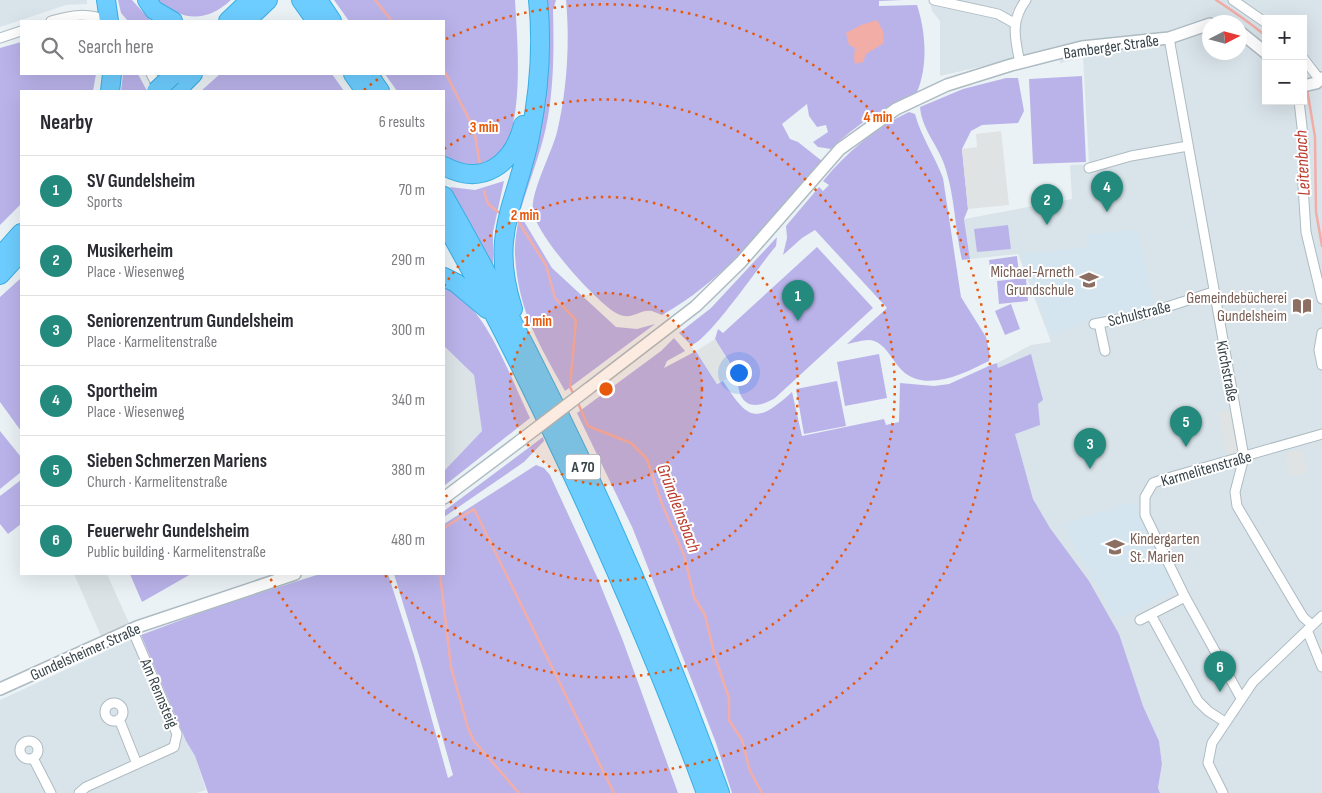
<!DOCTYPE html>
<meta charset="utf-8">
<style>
body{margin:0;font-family:"Sofia Sans Condensed",sans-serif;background:#f2f2f3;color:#2b2b33}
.controls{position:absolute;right:15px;top:15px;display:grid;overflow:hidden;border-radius:0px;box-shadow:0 5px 20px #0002}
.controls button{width:45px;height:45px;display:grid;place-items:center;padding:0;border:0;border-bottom:1px solid #e1e1e2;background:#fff;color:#2b2b33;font:25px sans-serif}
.compass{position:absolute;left:1202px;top:15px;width:45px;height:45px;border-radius:50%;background:#fff;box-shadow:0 5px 20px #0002;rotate:84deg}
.you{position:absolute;left:738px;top:372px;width:18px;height:18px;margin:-12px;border:4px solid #fff;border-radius:50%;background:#1a73e8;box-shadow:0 0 0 8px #1a73e833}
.badge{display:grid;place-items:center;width:32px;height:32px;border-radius:50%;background:#238a7d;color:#fff;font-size:16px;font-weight:700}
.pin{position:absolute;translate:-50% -41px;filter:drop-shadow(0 1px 2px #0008)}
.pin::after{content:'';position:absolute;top:26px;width:18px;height:15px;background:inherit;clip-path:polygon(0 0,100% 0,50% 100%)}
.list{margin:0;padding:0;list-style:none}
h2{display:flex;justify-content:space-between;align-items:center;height:65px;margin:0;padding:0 20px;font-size:21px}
h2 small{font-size:16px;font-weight:400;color:#7c7c81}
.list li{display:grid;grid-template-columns:32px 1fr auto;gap:15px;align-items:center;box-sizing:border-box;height:70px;padding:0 20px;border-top:1px solid #e1e1e2}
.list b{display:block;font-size:19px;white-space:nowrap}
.list p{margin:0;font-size:16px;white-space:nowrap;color:#7c7c81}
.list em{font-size:16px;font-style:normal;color:#7c7c81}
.icon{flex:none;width:28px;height:28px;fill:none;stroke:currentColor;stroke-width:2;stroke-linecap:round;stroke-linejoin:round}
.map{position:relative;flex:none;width:1322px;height:793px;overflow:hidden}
.search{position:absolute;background:#fff;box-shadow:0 5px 20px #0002;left:20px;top:20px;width:425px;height:55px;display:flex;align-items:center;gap:12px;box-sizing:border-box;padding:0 18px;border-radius:0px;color:#7c7c81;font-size:19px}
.panel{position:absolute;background:#fff;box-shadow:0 5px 20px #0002;left:20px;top:90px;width:425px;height:485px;border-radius:0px}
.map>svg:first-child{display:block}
.residential{fill:#d9e4ea;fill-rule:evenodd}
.industrial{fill:#dce3e6}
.education{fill:#d5e5ef}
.green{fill:#bab3ea}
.parking{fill:#dfe3e4}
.water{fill:#f3ada7}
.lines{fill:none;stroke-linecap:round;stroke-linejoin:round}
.stream{stroke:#f3ada7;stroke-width:2.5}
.minor-casing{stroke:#adbbc2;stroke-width:11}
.tertiary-casing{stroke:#adbbc2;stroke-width:14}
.motorway-casing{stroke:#39aee2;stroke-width:20}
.minor{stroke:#fff;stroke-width:9}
.tertiary{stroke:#fff;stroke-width:11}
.motorway{stroke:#6dcdff;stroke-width:18}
.tertiary-bridge-casing{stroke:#adbbc2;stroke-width:14;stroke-linecap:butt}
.motorway-bridge-casing{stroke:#39aee2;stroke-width:20;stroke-linecap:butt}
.tertiary-bridge{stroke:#fff;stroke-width:11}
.motorway-bridge{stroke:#6dcdff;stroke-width:18}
.ring{fill:none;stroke:#e8590c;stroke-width:2.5;stroke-dasharray:2.5 5}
.labels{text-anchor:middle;stroke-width:4;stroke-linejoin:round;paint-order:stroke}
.shield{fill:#fff;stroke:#747d80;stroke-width:1}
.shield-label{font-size:15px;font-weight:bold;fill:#38454a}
.street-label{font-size:16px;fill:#38454a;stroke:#fff}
.education-label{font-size:16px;fill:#785e54;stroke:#fff;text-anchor:end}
.water-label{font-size:18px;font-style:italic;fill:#bb3b2d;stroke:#fff}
.centre{fill:#e8590c;stroke:#fff;stroke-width:2.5}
.ring-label{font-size:15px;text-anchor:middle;font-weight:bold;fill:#e8590c;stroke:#fff;stroke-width:4;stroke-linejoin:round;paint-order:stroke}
</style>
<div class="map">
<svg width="1322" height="793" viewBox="0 0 1322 793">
<rect width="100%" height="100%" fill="#ebf2f6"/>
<path class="residential" d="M0 0H87V4L66 5 0 27Z
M930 0H1322V793H1160L1158 788 1162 764 1159 741 1143 706 1033 499 1002 388 997 363 1031 345 1051 342 1018 254 970 259 964 219 1072 199 1070 165 1089 164 1083 57 1060 63 1059 49 940 76V21L932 11ZM1266 19H1303V101H1266ZM1210 22H1240V52H1210Z
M141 635 186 741 195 756 206 790 197 793H0V700Z"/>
<path class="industrial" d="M444 346 474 375 482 431 444 471Z
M74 574H107L129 623 101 636Z"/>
<path class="education" d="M1138 229 1154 306 1133 313 1099 318 1051 335 1021 254 1088 247 1087 235Z
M1135 502 1176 590 1117 620 1062 524Z"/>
<path class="green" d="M118 0H132L151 21H128L121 13Z
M157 0H231C206 23 182 21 157 0Z
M334 0H515C517 37 526 131 497 158 494 161 487 162 483 164 468 169 457 166 444 157V91H397L385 74H444V21H349Z
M545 0H556L553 10C554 45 554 81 548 117 543 148 530 178 521 209L517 205Z
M566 0H903L879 1V6L917 5C926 32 928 66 917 92 885 107 856 124 831 149L818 147 813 142 828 132 826 125 817 127 809 116 807 104 782 124 790 139 798 142 822 161C774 216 727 279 662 315 659 314 655 312 652 311 638 309 632 322 616 313 595 301 536 235 533 211 530 193 552 152 557 132 567 91 570 42 566 0Z
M21 42V74H96L93 91H21V204L0 225V48Z
M123 74H138L147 91H121Z
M220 74H332L344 91H201Z
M1082 76 1086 162 1033 164 1029 79Z
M1006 78H1018L1024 111 1018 123 982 125 971 131 962 149 968 209 964 219 970 259 962 260C955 230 955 199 946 170 940 147 922 131 920 107L963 89Z
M909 112 915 114C921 137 935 156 943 178L961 297 986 337 990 356 989 361C961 375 921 395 898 366 891 357 884 344 874 341 867 338 855 343 847 344L887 308 815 230 802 238 783 255 787 238 786 226 819 187 823 191 829 185 823 181C847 152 875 128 909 112Z
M504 181 493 232V265L450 187 475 190Z
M519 213 552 268 616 327 637 329 655 324 565 391C539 344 518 311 515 255 514 242 518 226 519 213Z
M1008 225 1011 249 977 252 974 229Z
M777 237 776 246C761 263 707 343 691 345L679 333 711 308Z
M817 247 873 308 775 398C765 404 749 411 741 396 738 390 738 380 735 373 730 361 721 350 715 339L718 329 723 333Z
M1017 256 1019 274 991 277 989 260Z
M21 278V431L0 402V297Z
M1026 278 1028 301 999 304 997 281Z
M444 286C486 305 510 377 530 418L444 486V471L482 431 474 375 444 346Z
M1011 304 1020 329 1005 335 995 311Z
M674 338 685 351 667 361 664 368 696 351 717 384 723 381C748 420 756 425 792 392L802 436 884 419 886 425 899 422 900 383 934 386 949 384 991 365 997 363 998 368 1031 354 1043 400 1038 404 1040 425 1015 434 1033 499 1050 528 1089 581 1119 634 1143 706 1159 741 1162 764 1158 788 1160 793H732L716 743 633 529 577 413 661 351Z
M879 354 887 398 845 406 837 362Z
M837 381 846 426 804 434 796 389Z
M0 431 21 457V472L0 489Z
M543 437 544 441 524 462 444 517V511Z
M536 465 544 468 550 475 598 579 623 641 678 793H208L195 756 186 741 141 635 224 604 320 574H388L414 655 448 778 453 775 423 669 394 574H444V524Z
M21 480V524L8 534 0 524V496Z
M130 574H191L142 602Z"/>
<path class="parking" d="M1001 131 1009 205 968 209 962 149 977 147 976 134Z
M715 339 736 374 717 384 696 351Z
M1231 410 1241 450 1237 456 1228 458 1218 413Z
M1302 449 1308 473 1291 477 1285 453Z"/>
<path class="water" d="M877 20 883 31 884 43 866 54 863 62 855 64 854 57 855 48 849 45 846 33 861 25Z"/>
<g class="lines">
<path class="stream" d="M375 0 392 21
M1216 0C1233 11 1250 23 1266 36
M444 70 474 129 480 165
M1307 89 1315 137 1316 212 1322 246
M484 191 488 204 501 214
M516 218 546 265 555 298 576 320 570 387 574 395
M578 403 588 426 631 443 647 459 662 504 684 555 694 597 705 615 715 657 729 698V720L742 740 750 771 762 793
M444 528 474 509 614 793
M440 574 451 667 468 728 474 741 519 793"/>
<g class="minor-casing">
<path id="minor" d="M934 0 998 14 1014 23
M1233 0 1266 23
M51 21C71 15 88 12 108 21
M0 38 21 31
M1169 38 1244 457 1235 492 1237 506 1303 617 1312 625
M1303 58 1320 80
M1020 63C1015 39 1010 21 1026 0
M151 74 160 91
M1299 101 1304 144 1303 186 1306 232 1322 299
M1089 168 1131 156 1188 146
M1099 323 1105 351
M1094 324 1142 315 1213 292
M1322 333 1319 350 1322 365
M1151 615 1198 701 1208 711 1225 722
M1140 620 1185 597
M1307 630 1322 667
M1241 698 1185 597 1145 515V497L1153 483 1164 479 1322 434
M105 712a9 9 0 1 1 18 0a9 9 0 1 1-18 0Z
M119 719 137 764
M20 750a9 9 0 1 1 18 0a9 9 0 1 1-18 0Z
M33 758 51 793
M79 793 86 787 170 749 174 747 177 734 132 629
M1223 793 1208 763 1212 743 1253 682 1322 616"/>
</g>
<g class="tertiary-casing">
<path id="tertiary" d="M1240 32 1266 53
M1303 86 1316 83 1322 78
M588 389 696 306 741 262 840 149 896 109 947 85 1011 65 1082 47 1169 38 1210 24
M444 498 521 440
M0 689 137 627 295 574"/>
</g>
<g class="motorway-casing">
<path id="motorway" d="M106 0 109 21
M147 0 154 10 173 21
M301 0 316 21
M318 0 332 21
M228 21 250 0
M246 21 268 0
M353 74 365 91
M368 74 380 91
M110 91 112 74
M176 91 193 74
M444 166C483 187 513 164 523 125
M444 196C552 386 645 587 720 793
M444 222C494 309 537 398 579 489 625 589 668 690 706 793
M0 257 21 233
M0 275 21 252
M444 277 456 283 487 309
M513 309C489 235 516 205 530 137 539 92 543 46 538 0"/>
</g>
<use href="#minor" class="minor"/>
<use href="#tertiary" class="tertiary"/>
<use href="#motorway" class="motorway"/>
<g class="tertiary-bridge-casing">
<path id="tertiary-bridge" d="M521 440 588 389"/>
</g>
<g class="motorway-bridge-casing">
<path id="motorway-bridge" d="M156 91 172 76"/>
</g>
<use href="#tertiary-bridge" class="tertiary-bridge"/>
<use href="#motorway-bridge" class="motorway-bridge"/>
</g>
<circle cx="606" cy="389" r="96" fill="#e8590c" fill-opacity=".12"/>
<g class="ring">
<circle cx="606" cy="389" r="96"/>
<path d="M444 286A192 192 0 1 1 444 492"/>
<path d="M444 149A289 289 0 1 1 385 575"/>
<path d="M364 90A385 385 0 0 1 382 76M446 39A385 385 0 1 1 269 576"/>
</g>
<defs>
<g id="school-bare" transform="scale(1.5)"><path d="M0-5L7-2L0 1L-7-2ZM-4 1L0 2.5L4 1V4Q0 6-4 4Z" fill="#8d6e63" stroke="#fff" stroke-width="2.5" paint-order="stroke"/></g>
<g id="library-bare" transform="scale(1.5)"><path d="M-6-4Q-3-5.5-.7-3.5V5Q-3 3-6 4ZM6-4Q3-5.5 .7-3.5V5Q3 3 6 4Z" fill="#8d6e63" stroke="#fff" stroke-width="2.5" paint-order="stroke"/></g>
</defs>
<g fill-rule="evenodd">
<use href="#school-bare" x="1089" y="280"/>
<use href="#library-bare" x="1302" y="306"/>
<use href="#school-bare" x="1115" y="547"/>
</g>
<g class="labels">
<rect class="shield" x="565.5" y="454.5" width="35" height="25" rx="4"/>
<g class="shield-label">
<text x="583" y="472">A 70</text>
</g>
<g class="street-label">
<text transform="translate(1111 46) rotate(-8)" y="6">Bamberger Straße</text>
<text transform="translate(1139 313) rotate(-14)" y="6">Schulstraße</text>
<text transform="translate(1228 371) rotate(79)" y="6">Kirchstraße</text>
<text transform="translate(1206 468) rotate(-16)" y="6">Karmelitenstraße</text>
<text transform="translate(85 651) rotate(-24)" y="6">Gundelsheimer Straße</text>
<text transform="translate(160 693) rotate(67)" y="6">Am Rennsteig</text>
</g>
<g class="education-label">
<text x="1074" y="277">Michael-Arneth<tspan x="1074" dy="18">Grundschule</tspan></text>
<text x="1287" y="303">Gemeindebücherei<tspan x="1287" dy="18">Gundelsheim</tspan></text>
<text x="1130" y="544" text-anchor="start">Kindergarten<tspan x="1130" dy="18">St. Marien</tspan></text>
</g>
<g class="water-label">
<text transform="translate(1302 163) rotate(-93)" y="6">Leitenbach</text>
<text transform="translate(679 508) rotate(69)" y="6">Gründleinsbach</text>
</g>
</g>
<circle cx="606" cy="389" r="8" class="centre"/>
<g class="ring-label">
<text x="878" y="122">4 min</text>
<text x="484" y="132">3 min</text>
<text x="525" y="220">2 min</text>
<text x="538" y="326">1 min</text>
</g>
</svg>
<div class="controls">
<button>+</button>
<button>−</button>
</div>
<svg class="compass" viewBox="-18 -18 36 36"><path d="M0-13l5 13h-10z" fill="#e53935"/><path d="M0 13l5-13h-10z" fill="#7c7c81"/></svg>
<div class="you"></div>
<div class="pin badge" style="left:798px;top:321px">1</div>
<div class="pin badge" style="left:1047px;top:225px">2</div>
<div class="pin badge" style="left:1090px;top:469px">3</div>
<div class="pin badge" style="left:1107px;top:212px">4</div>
<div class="pin badge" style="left:1186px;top:447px">5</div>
<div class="pin badge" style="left:1220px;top:692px">6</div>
<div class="search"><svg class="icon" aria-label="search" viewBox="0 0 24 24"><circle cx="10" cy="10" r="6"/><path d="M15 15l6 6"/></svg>Search here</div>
<section class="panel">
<h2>Nearby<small>6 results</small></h2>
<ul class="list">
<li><span class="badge">1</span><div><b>SV Gundelsheim</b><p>Sports</p></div><em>70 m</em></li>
<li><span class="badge">2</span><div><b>Musikerheim</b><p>Place · Wiesenweg</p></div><em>290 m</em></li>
<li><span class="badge">3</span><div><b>Seniorenzentrum Gundelsheim</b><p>Place · Karmelitenstraße</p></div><em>300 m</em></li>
<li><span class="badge">4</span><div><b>Sportheim</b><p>Place · Wiesenweg</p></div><em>340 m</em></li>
<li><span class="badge">5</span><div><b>Sieben Schmerzen Mariens</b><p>Church · Karmelitenstraße</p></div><em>380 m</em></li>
<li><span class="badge">6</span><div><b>Feuerwehr Gundelsheim</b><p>Public building · Karmelitenstraße</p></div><em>480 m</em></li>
</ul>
</section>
</div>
